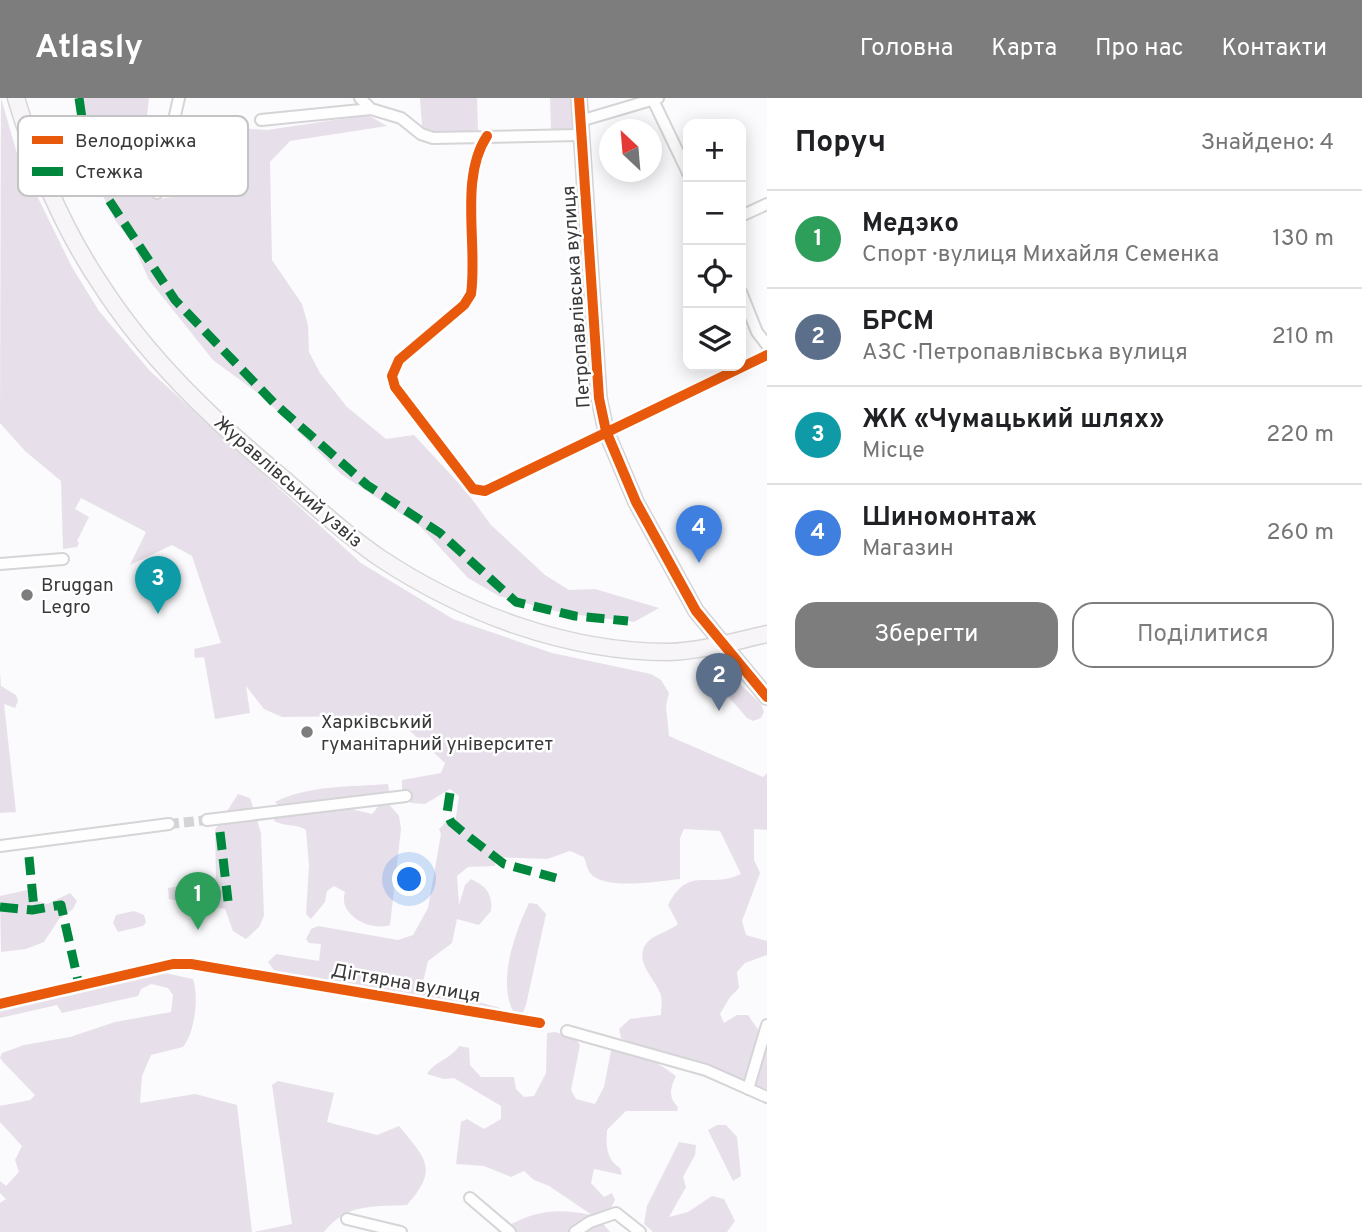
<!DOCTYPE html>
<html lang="uk">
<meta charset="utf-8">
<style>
body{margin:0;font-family:Overpass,sans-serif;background:#f2f2f2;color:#202124}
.controls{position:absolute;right:21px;top:21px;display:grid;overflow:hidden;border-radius:14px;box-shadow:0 4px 18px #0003}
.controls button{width:63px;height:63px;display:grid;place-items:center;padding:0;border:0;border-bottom:2px solid #e0e0e0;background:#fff;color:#202124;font:35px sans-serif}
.compass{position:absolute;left:599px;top:21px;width:63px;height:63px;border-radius:50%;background:#fff;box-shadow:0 4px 18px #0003;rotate:334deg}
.you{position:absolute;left:410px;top:782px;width:24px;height:24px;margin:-18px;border:5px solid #fff;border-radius:50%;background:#1a73e8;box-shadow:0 0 0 10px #1a73e833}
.badge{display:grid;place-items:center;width:46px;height:46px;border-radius:50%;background:#7e7d7e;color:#fff;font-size:23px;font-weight:700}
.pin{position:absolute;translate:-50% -58px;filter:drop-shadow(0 2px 4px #0008)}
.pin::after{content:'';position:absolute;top:37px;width:24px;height:21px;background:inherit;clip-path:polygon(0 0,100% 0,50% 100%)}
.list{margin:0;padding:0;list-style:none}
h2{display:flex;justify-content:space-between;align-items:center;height:91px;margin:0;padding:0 28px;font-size:30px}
h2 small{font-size:23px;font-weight:400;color:#757577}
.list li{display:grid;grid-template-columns:46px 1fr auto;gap:21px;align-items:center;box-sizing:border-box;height:98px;padding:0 28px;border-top:2px solid #e0e0e0}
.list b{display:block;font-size:26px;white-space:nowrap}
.list p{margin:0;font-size:23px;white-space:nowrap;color:#757577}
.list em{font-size:23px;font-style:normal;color:#757577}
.actions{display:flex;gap:14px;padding:21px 28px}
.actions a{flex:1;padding:16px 0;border:2px solid #7e7d7e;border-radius:21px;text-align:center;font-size:24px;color:#7e7d7e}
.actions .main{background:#7e7d7e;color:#fff}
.icon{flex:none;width:38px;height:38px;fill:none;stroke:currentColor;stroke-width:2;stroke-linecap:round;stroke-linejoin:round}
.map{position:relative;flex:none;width:767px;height:1134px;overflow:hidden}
header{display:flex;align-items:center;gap:42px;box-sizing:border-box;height:98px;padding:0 35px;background:#7e7d7e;color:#fff}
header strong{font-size:33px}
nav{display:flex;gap:38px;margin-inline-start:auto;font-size:24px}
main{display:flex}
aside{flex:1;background:#fff}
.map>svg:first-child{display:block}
.green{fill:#e7e0ea}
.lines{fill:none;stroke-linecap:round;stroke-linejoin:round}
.street-tunnel{stroke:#d4d3d5;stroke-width:10;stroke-dasharray:10 5;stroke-linecap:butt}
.street-casing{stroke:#d5d4d6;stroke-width:14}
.secondary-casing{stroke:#d5d4d6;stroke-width:18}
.primary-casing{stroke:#d6d6d7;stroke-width:19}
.street{stroke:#fefeff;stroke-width:10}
.secondary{stroke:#fefeff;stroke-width:14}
.primary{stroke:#f8f5f9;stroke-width:16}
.quiet{stroke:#00873e;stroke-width:9;stroke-dasharray:18 9;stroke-linecap:butt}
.cycleway-casing{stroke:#fff;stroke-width:15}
.cycleway{stroke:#e8590c;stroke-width:10}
.poi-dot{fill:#7e7d7e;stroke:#fff;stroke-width:2.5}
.labels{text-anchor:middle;stroke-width:5;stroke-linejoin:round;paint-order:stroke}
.street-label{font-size:19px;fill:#3a393a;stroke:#fff}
.poi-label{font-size:19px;fill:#3a393a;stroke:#fff;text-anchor:start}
.key{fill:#fff;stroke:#c4c4c4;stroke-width:2}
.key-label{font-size:19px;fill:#3a393a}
</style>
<header>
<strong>Atlasly</strong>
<nav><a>Головна</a><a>Карта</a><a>Про нас</a><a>Контакти</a></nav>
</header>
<main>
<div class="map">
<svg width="767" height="1134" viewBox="0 0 767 1134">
<rect width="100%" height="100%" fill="#fbfafc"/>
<path class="green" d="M1 0 18 59 72 169 99 213 150 273 361 465 453 521 552 555 651 576 661 582 669 595 666 608 669 638 763 679 767 675V732L754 731V762L760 775 742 823 746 837 767 843V857L745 865 737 874 739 890 730 899 720 916 724 925 737 917H748L760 934H767V991L635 948 621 940 619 931 630 921 661 917C661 910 663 902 660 895 654 880 634 863 646 846 653 836 669 834 678 826L668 807C689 766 709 792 741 776L720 733 684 731 680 740V781C659 783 604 793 590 775 587 771 586 764 584 759L570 753 547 761 496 759 495 768 468 769 457 778 459 807 465 787 471 781C486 788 493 796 491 813L479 827 457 821 452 845 428 863 422 888 500 910 501 913 496 916 276 875 268 864 276 856 319 863 321 846 309 845 306 841 311 831 318 828 398 842 413 837 428 810 441 736 439 731 447 723 455 726 459 698 450 691 425 706 411 705 402 692V682L441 675 445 665 400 624 364 618 282 619 264 611 246 588 250 615 215 621 204 559 195 560 194 551 221 545 192 458 172 447 130 467 146 434 81 400 75 411 89 419 77 443 79 445 77 449 63 451 61 383 25 353 0 325Z
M79 0H149L147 17 127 36 124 70 135 86 158 101 185 97 199 79 210 28 267 32 368 17 387 28 290 43 270 64 272 162 302 206 308 227 309 254 320 275 347 309 386 341 414 337 466 393 491 427 545 477 569 492 595 491 659 510 634 524 563 515 499 498 468 480 421 429 341 376 263 299 213 262 149 182 133 146 115 122 99 90 86 47Z
M420 0H477L478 32 432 36 422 28Z
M550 0H574L573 32 551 31Z
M711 563 720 567 761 606 764 614 761 620 753 623 747 620 707 574V567Z
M0 574 1 588 16 597 18 603 15 610 4 606 16 714 0 715Z
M388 686 389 693 383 696 279 708 275 704C308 687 351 689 388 686Z
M238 696 250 700 261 735 264 818 259 829 246 841 233 833 225 811 169 801 168 790 210 784 216 779 215 732Z
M381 705H388L399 718 401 731 390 827C371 834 337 817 345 794L334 788 327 793 325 804 311 821 306 816 309 767 306 732C295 725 285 729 274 723L275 717 351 711 372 716Z
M27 792 39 804 47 806 70 795 77 803 73 811 59 821 44 844 26 851 1 854 0 798Z
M529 805 537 806 546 816 526 907 522 917 516 918C495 888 515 834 529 805Z
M134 813 144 817 146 824 143 828 118 834 113 825 116 817Z
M165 875 193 881C199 899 195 934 183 949L151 957 142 978 140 1005 195 996 237 1007 252 1134H0V1105L6 1101 0 1095V1083L6 1088 19 1074 15 1062 22 1048 0 1024V1008L30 1002 35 997 4 965 0 960 2 955 24 947 70 939 115 924 171 914 173 897 168 890 151 886 141 891 138 898 62 915 57 907 0 920V910Z
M555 934 575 940 580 947 571 992 576 1001 595 1006 604 989 611 953C630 948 661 966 676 978 670 990 668 999 678 1009L677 1013H626L607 1032C606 1048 606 1061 620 1070L622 1077 594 1071 591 1085 604 1099 612 1095 615 1102 611 1110 598 1119 610 1134H497C531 1113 554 1109 592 1117L549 1088 534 1082 524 1073 511 1079 484 1068 456 1066 461 1024 467 1021 484 1031 501 1021V1008L454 980 444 981 427 976C436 962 450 962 459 948L469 950 470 967 481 979H514L516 991 524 999 534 998 546 975 547 935Z
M278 983 334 995 327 1024 377 1037 399 1028C426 1061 439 1071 407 1107 372 1109 347 1105 324 1134H254L292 1126 272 987Z
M717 1027H726L737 1039 741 1078 733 1083 708 1032Z
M679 1044 696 1047 695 1057 683 1079 686 1089 669 1119 688 1114 712 1098 724 1101 735 1123 727 1134H653L644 1126 647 1108Z"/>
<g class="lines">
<path class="street-tunnel" d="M169 726 207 722"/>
<g class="street-casing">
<path id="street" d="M360 0 371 11
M653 2 688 75
M261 22 371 11 401 20 421 36 433 40 580 37
M580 23 658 0
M487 38C459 80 478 148 471 196L464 207 399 262 392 278 395 289 473 391 485 393 767 257
M157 95 179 0
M741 118 767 106
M741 194 757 234 767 247
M0 466 63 461
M207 722 406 698
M0 748 169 726
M0 906 173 866H191L540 925
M567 933 706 972 767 999
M748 991 767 927
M470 1100 510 1134
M347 1121 401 1134
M575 1134 590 1124 616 1115 640 1134"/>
</g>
<g class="secondary-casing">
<path id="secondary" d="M579 0 599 300 606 333 636 404 696 513 767 599"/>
</g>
<g class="primary-casing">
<path id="primary" d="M16 0C36 67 62 129 101 187 148 260 212 321 278 376 311 404 343 435 380 460 463 515 567 554 668 554 702 553 735 543 767 536"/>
</g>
<use href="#street" class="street"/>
<use href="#secondary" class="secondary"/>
<use href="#primary" class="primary"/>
<path class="quiet" d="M79 0 86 47 109 102 175 202 275 306 367 387 440 435 516 504 575 518 628 523
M450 695 447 715 451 724 464 735 504 766 556 780
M220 734 228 803
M29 759 34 811
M0 809 32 812 61 807 79 887"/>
<g class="cycleway-casing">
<path id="cycleway" d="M579 0 599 300 606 333 636 404 696 513 767 599
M487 38C459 80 478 148 471 196L464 207 399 262 392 278 395 289 473 391 485 393 767 257
M0 906 173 866H191L540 925"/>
</g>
<use href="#cycleway" class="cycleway"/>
</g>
<g class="poi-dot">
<circle cx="27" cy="497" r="7"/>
<circle cx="307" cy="634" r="7"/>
</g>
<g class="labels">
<g class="street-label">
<text transform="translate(575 199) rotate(-94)" y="7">Петропавлівська вулиця</text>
<text transform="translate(289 383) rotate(41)" y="7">Журавлівський узвіз</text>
<text transform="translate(406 884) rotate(10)" y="7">Дігтярна вулиця</text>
</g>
<g class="poi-label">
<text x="41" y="493">Bruggan<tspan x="41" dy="22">Legro</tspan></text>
<text x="321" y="630">Харківський<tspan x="321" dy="22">гуманітарний університет</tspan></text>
</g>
</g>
<rect x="18" y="18" width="230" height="80" rx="10" class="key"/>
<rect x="32" y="38" width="31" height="8" fill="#e8590c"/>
<rect x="32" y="69" width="31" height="9" fill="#00873e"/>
<g class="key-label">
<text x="75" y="49">Велодоріжка</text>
<text x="75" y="80">Стежка</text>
</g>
</svg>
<div class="controls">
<button>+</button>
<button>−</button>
<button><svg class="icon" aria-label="locate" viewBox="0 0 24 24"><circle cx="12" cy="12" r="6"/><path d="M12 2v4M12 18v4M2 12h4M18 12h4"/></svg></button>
<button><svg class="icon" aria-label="layers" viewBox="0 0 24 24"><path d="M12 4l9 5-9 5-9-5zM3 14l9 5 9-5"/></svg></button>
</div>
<svg class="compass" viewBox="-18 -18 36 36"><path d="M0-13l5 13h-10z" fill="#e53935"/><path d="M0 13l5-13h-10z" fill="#757577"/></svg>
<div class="you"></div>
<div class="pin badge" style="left:198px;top:832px;background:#2e9e5b">1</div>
<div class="pin badge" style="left:719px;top:613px;background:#5c6f8a">2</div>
<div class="pin badge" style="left:158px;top:516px;background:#0f9aa8">3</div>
<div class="pin badge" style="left:699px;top:465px;background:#3f7fe0">4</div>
</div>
<aside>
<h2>Поруч<small>Знайдено: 4</small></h2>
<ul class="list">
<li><span class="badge" style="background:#2e9e5b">1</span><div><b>Медэко</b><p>Спорт · вулиця Михайля Семенка</p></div><em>130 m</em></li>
<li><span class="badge" style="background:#5c6f8a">2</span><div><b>БРСМ</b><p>АЗС · Петропавлівська вулиця</p></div><em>210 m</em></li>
<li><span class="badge" style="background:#0f9aa8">3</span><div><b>ЖК «Чумацький шлях»</b><p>Місце</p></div><em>220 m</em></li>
<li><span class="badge" style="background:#3f7fe0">4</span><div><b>Шиномонтаж</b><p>Магазин</p></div><em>260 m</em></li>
</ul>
<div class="actions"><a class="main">Зберегти</a><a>Поділитися</a></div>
</aside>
</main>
